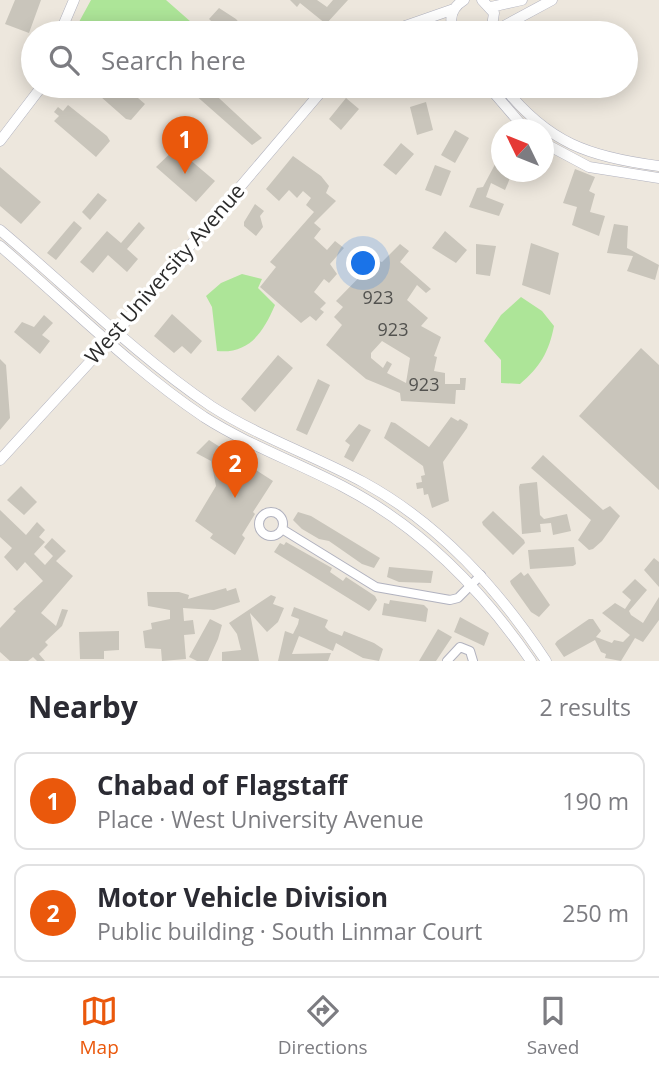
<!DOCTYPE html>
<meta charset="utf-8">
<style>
body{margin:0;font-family:"Open Sans",sans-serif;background:#f2f2f3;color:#2b2b33}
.compass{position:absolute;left:491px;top:119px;width:63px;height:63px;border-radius:50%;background:#fff;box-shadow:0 4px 18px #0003;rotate:313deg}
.you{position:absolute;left:364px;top:264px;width:24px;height:24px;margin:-18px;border:5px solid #fff;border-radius:50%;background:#1a73e8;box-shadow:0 0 0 10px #1a73e833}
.badge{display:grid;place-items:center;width:46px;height:46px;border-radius:50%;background:#ea580c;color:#fff;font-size:23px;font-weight:700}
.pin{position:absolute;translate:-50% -58px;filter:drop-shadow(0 2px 4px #0008)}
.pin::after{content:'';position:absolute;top:37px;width:24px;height:21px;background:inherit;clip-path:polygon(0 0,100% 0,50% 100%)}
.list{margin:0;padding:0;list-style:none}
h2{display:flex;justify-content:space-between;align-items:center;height:91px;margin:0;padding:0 28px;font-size:30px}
h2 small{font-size:23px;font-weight:400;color:#7c7c81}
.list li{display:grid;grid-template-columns:46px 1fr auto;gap:21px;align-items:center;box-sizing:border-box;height:98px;margin:0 14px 14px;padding:0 14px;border:2px solid #e1e1e2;border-radius:14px}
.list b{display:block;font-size:26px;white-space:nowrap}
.list p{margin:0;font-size:23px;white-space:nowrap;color:#7c7c81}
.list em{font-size:23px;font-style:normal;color:#7c7c81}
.icon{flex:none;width:38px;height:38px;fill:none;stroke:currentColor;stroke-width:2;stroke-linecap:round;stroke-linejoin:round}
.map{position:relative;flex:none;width:659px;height:661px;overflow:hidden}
.search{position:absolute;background:#fff;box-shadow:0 4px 18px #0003;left:21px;right:21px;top:21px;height:77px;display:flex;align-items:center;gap:18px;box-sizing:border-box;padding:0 24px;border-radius:38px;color:#7c7c81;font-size:26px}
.sheet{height:315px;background:#fff}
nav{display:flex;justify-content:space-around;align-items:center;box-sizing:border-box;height:98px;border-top:2px solid #e1e1e2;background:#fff;font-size:19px;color:#7c7c81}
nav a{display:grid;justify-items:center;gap:4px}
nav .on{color:#ea580c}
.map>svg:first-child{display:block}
.green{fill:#ade598}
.building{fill:#c9c5bb;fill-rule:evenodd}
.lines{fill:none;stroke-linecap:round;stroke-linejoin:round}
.minor-casing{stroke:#b1b2bf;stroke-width:10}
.tertiary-casing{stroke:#b1b2bf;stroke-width:11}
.minor{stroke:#fff;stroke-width:8}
.tertiary{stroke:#fff;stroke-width:10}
.labels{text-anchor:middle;stroke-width:7;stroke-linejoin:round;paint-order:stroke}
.number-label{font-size:18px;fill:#52524f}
.street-label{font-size:21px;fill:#2b2b2b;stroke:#fff}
</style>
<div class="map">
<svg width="659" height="661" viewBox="0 0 659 661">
<rect width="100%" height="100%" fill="#ede7dd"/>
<path class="green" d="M91 0H166L191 22 185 33H73Z
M242 274 262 279 258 288 275 305C263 333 249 354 217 351L212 307 206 296 221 283Z
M521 297 542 311 554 326C549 352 540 367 520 384L501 383V360L484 341 501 315Z"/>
<path class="building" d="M15 0H41L29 33 5 24Z
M290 0H317L327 7 333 0H348L326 24 300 3 297 7Z
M219 8 236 19 248 33H219L222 31 209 19Z
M94 86H124L145 104 131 120 126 119 92 89Z
M185 86H206L262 138 252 145Z
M346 98 359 109 341 130 329 119Z
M426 102 433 130 417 135 410 107Z
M68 105 107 136 110 141 96 157 54 121 59 116 54 112 58 107 63 111Z
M455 130 469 138 455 163 441 155Z
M401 143 414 154 396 175 383 165Z
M176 148 215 181 196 202 156 167Z
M501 153V172H512L508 183 505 190 491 183 486 197 504 204 499 216 469 207 477 188 483 187Z
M293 156 321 176 329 186 326 193 336 201 314 223 321 229 314 238 327 250 335 241 344 248 330 264 337 274 329 283 324 279 314 292 326 303 320 309 324 312 316 321 310 316 301 323 260 287 276 267 270 262 314 212 306 205 311 198 303 191 297 198 289 190 279 201 266 189Z
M435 165 451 171 441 196 425 190Z
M0 167 41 202 21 224 0 206Z
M575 169 595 177 589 191 595 194 590 212 605 216 599 236 572 225 577 207 563 203Z
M98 193 107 200 90 220 82 212Z
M255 204 264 211 260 216 263 227 256 236 244 226V222Z
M74 221 82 228 56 260 47 253Z
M139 222 145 228 127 249 138 259 127 272 108 255 93 273 80 262 107 231 121 243Z
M614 224 628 226 627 248 659 265 655 280 627 271 633 256 607 253Z
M445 231 467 250 456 263 432 248Z
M531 243 559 253 550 295 522 285Z
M400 244 409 251 400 262 431 289 426 293 417 285 407 300 428 318 421 326 441 337 434 356 437 357 434 371 445 373V384H460V378H466L465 390H456L455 404 401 401 400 393 366 379 326 345 342 325 334 317 343 307 336 301 376 260 382 262ZM382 341 410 358 406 383 387 373 392 364 387 361 383 368 371 358V353Z
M476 244 496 246 490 276 476 274Z
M172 314 202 341 191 354 182 346 174 353 154 336Z
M44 315 53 323 42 335 50 341 40 354 14 332 22 322 34 327Z
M641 348 659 365V490L579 416Z
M278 355 293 368 255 412 241 399Z
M0 359 6 365 10 418 0 430Z
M318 379 330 385 307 435 296 430Z
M451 417 458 421 460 419 468 424 467 428 443 462 449 501 432 508 428 494 424 495 423 488 417 489 416 483 422 482 421 476 425 475 423 466 384 438 391 422 395 423 429 447Z
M359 424 371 430 353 462 344 457 350 445 345 441Z
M209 440 273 481 253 512 255 514 242 535 245 538 235 555 210 538 213 534 195 521 216 486 211 461 196 453Z
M543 455 603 510 610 506 620 516 602 541 593 549 589 550 578 540 591 520 531 468Z
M537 482 540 515 544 519 567 514 571 531 553 535 551 523 540 524 541 532 522 534 519 487 520 484Z
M21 486 37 502 24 515 7 500Z
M0 510 26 535 37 522 45 530 39 537 45 542 34 554 45 565 53 556 44 547 52 538 66 551 56 561 73 576 41 613 56 626 62 609 68 610 62 626 45 642 48 645 39 654 45 661H37L33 657 28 661H10L0 652V628L16 611 13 609 43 581 25 562 17 571 4 557 12 548 0 537Z
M493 511 524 540 525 543 513 555 483 525 482 522Z
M298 512 311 516 380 558 374 568 362 564 329 541 319 539 302 529 293 520Z
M286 542 332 568 330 572 343 581 346 577 375 596 377 600 371 609 369 611 274 552 280 543 284 545Z
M574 547 576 564 573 566 530 569 528 550Z
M654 558 659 562V587L644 570Z
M389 567 433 571 431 583 399 582 387 577Z
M521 572 524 576 528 573 550 605 539 617 531 612 511 584 510 581Z
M635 579 647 590 629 611 631 615 643 623 659 597V620L643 642 635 638 621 661 605 658 606 654 601 652 595 640 564 657 555 644 557 641 589 619H593L601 631 596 637 612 643 614 640 623 642 630 635 602 613 615 603 625 609 631 600 622 592Z
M226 588 227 591 236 588 240 602 214 610 183 608 184 621 193 620 195 634 184 635 186 659 162 661 161 649 145 648 143 631 152 629 151 623 170 619V610L148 606 147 592H179L189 595 188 599Z
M271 595 276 597 273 604 284 608 278 622 267 632 250 613 259 661H222V652L241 650 237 634 229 623Z
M390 600 424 605 428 609 426 622 382 615 384 603 389 604Z
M294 607 328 620 325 627 329 631 342 636 344 631 374 643 383 649 379 661 363 658 336 643 333 651 299 636 292 654 331 653 328 661H278L285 631 293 634 298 624 299 619 291 616Z
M460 617 489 633 484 646 454 632Z
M210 619 222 625 218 639 208 661H197L189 657Z
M438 629 452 637 436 661H419Z
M119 631V650L104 651V659H80L79 632Z"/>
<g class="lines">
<g class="minor-casing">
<path id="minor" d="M259 524a12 12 0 1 1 24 0a12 12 0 1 1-24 0Z
M282 529 376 587 450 600 458 598 481 575
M447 661 460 647 470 651 473 661"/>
</g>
<g class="tertiary-casing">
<path id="tertiary" d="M482 0 494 13 491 33
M491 7 522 0
M60 33 74 0
M385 33 454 9
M410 33 452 26
M455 33C448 20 451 8 464 0
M491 33 552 0
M488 86 526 130
M503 86C548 143 589 157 659 166
M0 141 42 86
M544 143 589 167 659 178
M0 230C70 289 136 355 211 406 259 437 313 455 363 482 440 524 498 589 546 661
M0 246C67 303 131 368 204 417 248 445 296 462 342 486 421 527 481 588 531 661
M0 460 109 341 326 86"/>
</g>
<use href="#minor" class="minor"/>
<use href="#tertiary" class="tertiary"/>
</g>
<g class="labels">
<g class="number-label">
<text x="378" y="304">923</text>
<text x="393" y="336">923</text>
<text x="424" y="391">923</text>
</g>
<g class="street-label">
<text transform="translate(165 274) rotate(-49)" y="7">West University Avenue</text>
</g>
</g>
</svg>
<svg class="compass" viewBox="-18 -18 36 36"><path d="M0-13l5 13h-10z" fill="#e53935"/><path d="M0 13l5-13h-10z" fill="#7c7c81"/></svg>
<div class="you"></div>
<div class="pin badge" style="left:185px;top:174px">1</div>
<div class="pin badge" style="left:235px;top:498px">2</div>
<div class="search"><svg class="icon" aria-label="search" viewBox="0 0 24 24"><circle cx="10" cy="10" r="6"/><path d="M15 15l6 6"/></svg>Search here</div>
</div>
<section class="sheet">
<h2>Nearby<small>2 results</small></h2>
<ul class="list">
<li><span class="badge">1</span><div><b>Chabad of Flagstaff</b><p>Place · West University Avenue</p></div><em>190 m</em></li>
<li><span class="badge">2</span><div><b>Motor Vehicle Division</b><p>Public building · South Linmar Court</p></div><em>250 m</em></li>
</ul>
</section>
<nav>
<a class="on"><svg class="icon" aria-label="map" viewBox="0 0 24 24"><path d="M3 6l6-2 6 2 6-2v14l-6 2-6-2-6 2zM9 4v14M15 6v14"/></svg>Map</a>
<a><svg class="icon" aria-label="directions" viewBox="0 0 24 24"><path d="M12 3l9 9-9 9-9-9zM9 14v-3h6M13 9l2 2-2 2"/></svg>Directions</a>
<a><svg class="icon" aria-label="saved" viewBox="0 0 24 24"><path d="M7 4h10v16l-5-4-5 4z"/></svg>Saved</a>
</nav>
